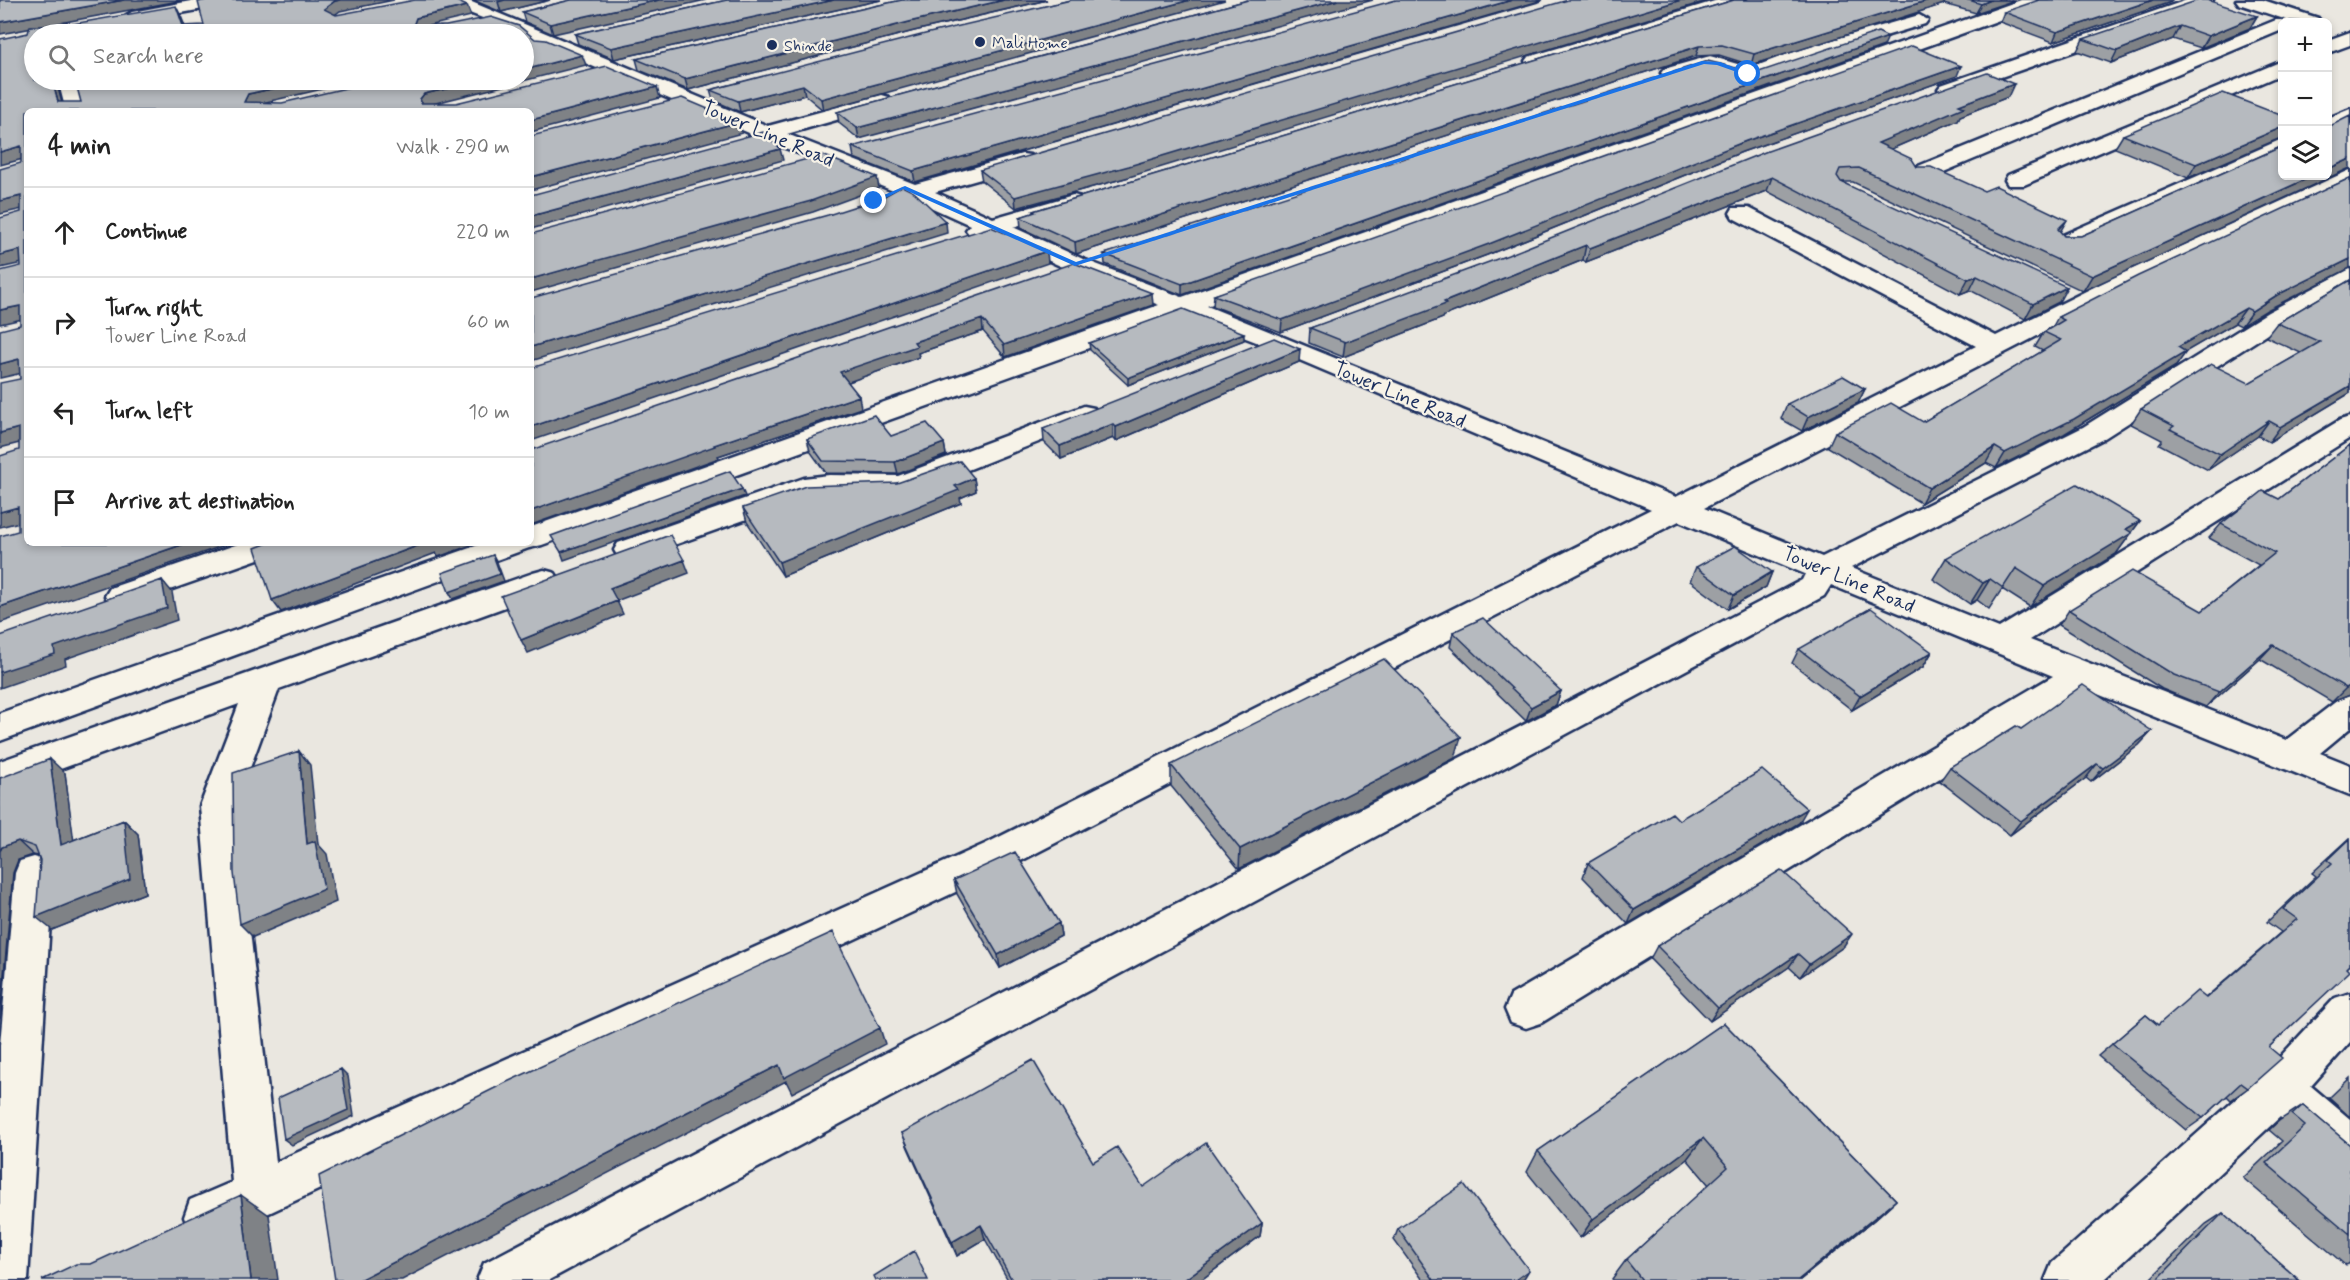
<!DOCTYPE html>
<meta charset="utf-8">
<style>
body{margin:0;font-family:Mynerve,sans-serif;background:#f2f2f2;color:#222}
.controls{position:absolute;right:18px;top:18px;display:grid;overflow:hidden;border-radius:9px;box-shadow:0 3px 9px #0003}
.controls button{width:54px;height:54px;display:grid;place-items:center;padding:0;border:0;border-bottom:2px solid #e0e0e0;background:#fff;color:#222;font:30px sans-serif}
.stop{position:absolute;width:18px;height:18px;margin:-14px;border:4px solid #1a73e8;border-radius:50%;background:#fff}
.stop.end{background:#1a73e8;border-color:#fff;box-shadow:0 2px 6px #0008}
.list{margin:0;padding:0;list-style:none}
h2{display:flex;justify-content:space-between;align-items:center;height:78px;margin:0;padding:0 24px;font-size:26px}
h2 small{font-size:20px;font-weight:400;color:#767676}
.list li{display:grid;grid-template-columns:39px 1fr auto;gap:18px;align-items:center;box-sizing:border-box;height:90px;padding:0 24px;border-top:2px solid #e0e0e0}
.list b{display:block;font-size:22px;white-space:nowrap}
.list p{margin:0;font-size:20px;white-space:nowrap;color:#767676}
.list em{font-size:20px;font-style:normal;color:#767676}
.icon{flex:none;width:33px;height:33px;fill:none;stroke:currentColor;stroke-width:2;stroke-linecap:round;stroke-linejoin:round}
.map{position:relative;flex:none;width:2350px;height:1280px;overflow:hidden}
.search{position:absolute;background:#fff;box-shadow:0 3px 9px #0003;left:24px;top:24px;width:510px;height:66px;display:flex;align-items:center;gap:15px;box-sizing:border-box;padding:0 21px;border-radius:33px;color:#767676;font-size:22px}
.panel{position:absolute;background:#fff;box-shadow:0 3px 9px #0003;left:24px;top:108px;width:510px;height:438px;border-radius:9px}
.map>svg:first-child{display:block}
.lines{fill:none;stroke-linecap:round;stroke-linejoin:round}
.minor-casing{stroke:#1b2f5e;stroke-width:5}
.minor{fill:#f7f3e8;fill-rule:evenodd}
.wall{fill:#9da0a4;stroke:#1b2f5e;stroke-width:1.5}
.shaded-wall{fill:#7f8286;stroke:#1b2f5e;stroke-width:1.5}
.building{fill:#b6babf;stroke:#1b2f5e;stroke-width:1.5}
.route{fill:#1a73e8}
.poi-dot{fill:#1b2f5e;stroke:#f7f3e8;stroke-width:2}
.labels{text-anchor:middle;stroke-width:4.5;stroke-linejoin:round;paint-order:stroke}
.far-poi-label{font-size:16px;fill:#1b2f5e;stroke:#f7f3e8;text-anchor:start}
.street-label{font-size:20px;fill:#1b2f5e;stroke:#f7f3e8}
</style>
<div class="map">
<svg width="2350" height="1280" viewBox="0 0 2350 1280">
<rect width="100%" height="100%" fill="#eae7e0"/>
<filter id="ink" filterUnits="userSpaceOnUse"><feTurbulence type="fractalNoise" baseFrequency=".0167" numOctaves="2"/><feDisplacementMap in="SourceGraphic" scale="12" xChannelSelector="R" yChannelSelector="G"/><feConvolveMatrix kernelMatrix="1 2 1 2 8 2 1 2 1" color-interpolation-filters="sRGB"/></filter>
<g filter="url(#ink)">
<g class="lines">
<g class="minor-casing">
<path id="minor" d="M196 0H234L225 5 132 22 123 17 132 12Z
M443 0H467L768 126 882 95 889 97 892 101 889 105 787 134 915 184 1022 154 1030 155 1033 160 1030 165 935 192 993 218 1073 195 1081 197 1084 202 1081 207 1013 227 1083 259 1182 297 2021 0H2047L2044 4 1207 306 1676 497 1976 346 1733 218 1730 213 1733 208H1749L1996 336 2110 279 2350 170V185L2128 289 1704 508 1822 557 2083 427 2268 312 2350 269V286L2286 322 2103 439 1851 568 1999 628 2340 420 2350 417V438L2030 640 2286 740 2338 700 2350 696V728L2320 753 2350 765V795L2085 689 1541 1023 1526 1028 1511 1023 1505 1009 1511 995 2053 676 1831 585 1824 596 549 1280H477L484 1263C921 1031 1364 810 1802 580L1805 574 1679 521 1011 866 224 1234 207 1240 190 1234 184 1217 190 1200 232 1182 200 806 239 704 0 791V761L533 573 544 570 555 573 560 581 555 589 279 689 236 806 276 1162 985 844 1651 509 1264 345 1183 314 542 545 529 548 0 741V713L484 543H531V527L1159 305 1067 269 990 234 978 237 970 235 966 230 970 225 906 196 765 140 751 139 749 133 524 37V34L446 4Z
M1718 0H1746L1743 4 1542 65H1528L1525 61 1528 57Z
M2187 0H2213L2210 4 1955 93H1941L1938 89 1941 85Z
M2236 0H2263L2318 18 2321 22 2289 20 2290 22H2282V30L1927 179H1911L1908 174 1911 169 2276 20H2287L2239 4Z
M1919 15 1928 20 1925 24 1812 58 1752 80 1710 68 1671 79 1661 73 1664 69 1710 56 1751 68 1798 50Z
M2350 32V45L2328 53V40Z
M2282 61V74L2024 185H2008L2005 180 2008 175Z
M58 80H77L86 111H66Z
M2350 109V123L2328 131V118Z
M2282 139V153L2072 248H2056L2052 243 2056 238Z
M1084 406 1094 408 1098 414 1094 420 912 492C879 501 843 490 809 497L629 561 618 557 614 550 618 543 804 478 829 475 898 476Z
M241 543H288L284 550 121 607 110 604 105 596 110 588Z
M34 857 48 861 53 873 28 1280H0V1045L15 873 20 861Z
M2350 993V1042L2311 1086 2350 1119V1171L2334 1164 2280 1117 2104 1280H2045L2052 1263 2265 1073 2335 998Z"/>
</g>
<use href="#minor" class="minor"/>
</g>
<path class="wall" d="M473 0H550L501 12Z
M571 0 553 34 525 22 522 12Z
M727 0H881L614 59 578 44 575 34Z
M902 0H1047L914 31 688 90 639 70 636 59Z
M1070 0 823 110 805 95 740 112 713 100 710 90Z
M1248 0 859 139 839 123 837 112Z
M1734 0H2015L1976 13 1944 4 1751 65 1719 55 1696 56 1076 254 1021 228 1020 217 1033 213V211Z
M1542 1 915 182 854 158 852 147Z
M2171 2 2053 42 2000 22 2004 12Z
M2257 16 2250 28 2201 48 2173 39 2111 63 2077 51 2083 39Z
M1884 46 1182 295 1105 264 1104 254Z
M1957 76 1742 152 1487 255 1281 332 1213 306 1214 295Z
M2008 97 1960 116 1958 120 1891 149 1917 167 2060 232 2064 236H2081L2283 146 2083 291 1853 182H1842L2059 302 2025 319 1970 290 1960 294 1767 191 1586 262 1583 260 1444 316 1443 318 1343 357 1309 343 1310 328Z
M2283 116 2188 178 2115 148 2123 135Z
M980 170 1129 177 1016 208 982 181Z
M2350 178 2267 310 2241 326 2235 323 2186 351 2176 366 2064 434 1996 468 1986 463 1921 503 1828 447 1835 432 1923 422 2043 351 2035 347 2044 332 2053 326 2058 317Z
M1074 263 1153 305 1005 357 983 331 918 353 919 357 848 382 861 408 718 456 719 458 531 525Z
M2350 280V393L2269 442 2258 436 2208 470 2159 444 2162 440 2131 424 2141 409 2249 383 2301 353 2266 337 2277 323Z
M1244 340 1128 385 1090 350 1089 343Z
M1299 362 1116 441 1113 438 1061 459 1044 442 1043 429Z
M1865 389 1858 403 1802 431 1781 419 1787 404Z
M891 436 944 443 946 455 898 474 826 473 810 451 807 439Z
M2350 445V695L2332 702 2260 659 2206 707 2162 689 2059 625 2069 610 2202 611 2259 565 2209 538 2221 524 2279 499Z
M974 478 976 491 960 498 961 503 783 576 747 522 743 508 897 483Z
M2140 521 2116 554 2030 607 2002 589 1989 609 1977 600 1970 604 1933 579 1946 558Z
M1696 567 1772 572 1766 587 1728 609 1690 581Z
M1453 632 1561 691 1556 705 1526 721 1450 647Z
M1799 649 1932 652 1923 667 1852 710 1792 663Z
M2021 729 2152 731 2139 745 2091 782 2086 778 2010 835 1940 781 1950 767Z
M1455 758 1239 869 1171 786V765Z
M65 773 73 840 124 820 138 834 145 893 52 930 38 856 33 855 18 860 13 873 0 778Z
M1799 823 1628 924 1583 877 1588 863Z
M2350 838V965L2269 1047 2248 1088 2231 1100 2227 1096 2203 1118 2186 1130 2098 1056 2146 1015 2158 1025 2205 998 2281 932 2267 922 2316 876 2312 873Z
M954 880 1059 923 1061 936 1000 968 957 894Z
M1657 946 1843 947 1800 977 1789 967 1710 1021 1650 959Z
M1724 1023 1896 1200 1874 1220 1800 1280H1613L1612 1279 1626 1260 1709 1185 1687 1159 1580 1238 1527 1172 1538 1151Z
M2350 1078V1117L2329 1098Z
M2303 1105 2350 1145V1263L2345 1265 2243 1178 2282 1141 2269 1130 2280 1120Z
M902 1133 1093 1162 1143 1187 1262 1223 1260 1236 1201 1280H1008L985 1239 957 1256 908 1148Z
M2223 1213 2299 1280H2149L2206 1224Z
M1398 1229 1523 1280H1423L1394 1240Z"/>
<path class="shaded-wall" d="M124 0H184L0 34V22Z
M340 0H394L340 11 329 19 324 9 335 1Z
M505 0H550L501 12 498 2Z
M659 0H706L553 34 550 24Z
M834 0H881L614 59 611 48Z
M1004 0H1047L914 31 688 90 685 79 913 21Z
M1190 0H1225L823 110 821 99Z
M1338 0H1373L859 139 857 128Z
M1512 0H1543L915 182 913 171Z
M1681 0H1710L1129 177 1016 208 1015 197Z
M1929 0H1945L1944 4 1751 65 1754 54Z
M1991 0H2015L1976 13 1981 4Z
M2153 0H2172L2171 2 2053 42 2057 32Z
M176 6 181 16 188 34 183 26Z
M467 6 471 16 420 28 413 26 416 18Z
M2257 16 2250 28 2201 48 2208 36Z
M2180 26 2173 39 2111 63 2117 51Z
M1888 37 1884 46 1182 295V284Z
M1699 46 1696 56 1076 254 1075 242Z
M582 55 586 65 428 105 424 110 420 99 424 94 484 80H524V70Z
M1961 66 1957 76 1742 152 1487 255 1281 332 1282 320 1746 141Z
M52 80H56L64 111 58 102Z
M312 80H362L253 105 244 102 248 94Z
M2014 84 2008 97 1960 116 1958 120 1873 157 1878 143 1959 105Z
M803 85 805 95 740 112 738 101Z
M657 87 660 98 531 132V120Z
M739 122 742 133 531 190V177Z
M2283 127V137L2188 178 2196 164Z
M21 146 27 158 0 165V152Z
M780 149 783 160 531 229V216Z
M2350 159V168L2083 291 2092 276 2313 176H2328V169Z
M877 177 879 188 813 212 531 292V279Z
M1772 177 1767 191 1586 262 1590 248Z
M21 196 27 208 0 214V201Z
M2067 220 2059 234 2058 229Z
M946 222 947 233 531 361V347Z
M1586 245 1583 260 1444 316 1443 318 1343 357 1345 342Z
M20 250 27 262 0 268V255Z
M1047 251 1048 263 531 441V427Z
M2350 259V268L2267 310 2241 326 2252 311 2277 295Z
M1977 276 1970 290 1960 294 1968 279Z
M2067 287 2059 302 2025 319 2033 304Z
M1152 293 1153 305 1005 357 1004 345Z
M20 306 27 318 0 324V310Z
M2246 308 2235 323 2168 362 2178 347Z
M982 319 983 331 918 353 919 357 843 384 840 372 914 342Z
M1244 333V340L1128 385V378Z
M1300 349 1299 362 1116 441V427Z
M2186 352 2176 366 2064 434 1996 468 2005 453Z
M19 359 27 372 0 378V364Z
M2350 386V393L2269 442 2280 427Z
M1865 389 1858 403 1802 431 1808 417Z
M859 396 861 408 718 456 719 458 531 525V511L714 445Z
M2269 421 2258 436 2208 470 2220 454Z
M1113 424V438L1061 459 1060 446Z
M19 428 27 441 0 448V433Z
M944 443 946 455 898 474 895 462Z
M1995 447 1986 463 1921 503 1929 488Z
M974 478 976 491 960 498 961 503 783 576 779 562Z
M742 489 745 496 564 560 561 552Z
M18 507 27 520 0 527V512Z
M2140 521 2116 554 2030 607 2044 586 2126 529Z
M187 543H231L0 623V607Z
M425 543H477L438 557 436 553 281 612 272 600Z
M493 555 497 562 504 581 453 599 449 592Z
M684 560 689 573 616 601 610 588Z
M1772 572 1766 587 1728 609 1734 595Z
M1990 579 1977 600 1970 604 1983 583Z
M162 580 172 592 177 620 65 659 66 665 0 688V672L54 647Z
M617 601 623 614 528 653 521 640Z
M2273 645 2260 659 2206 707 2219 692Z
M1932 652 1923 667 1852 710 1860 696Z
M2350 686V695L2332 702 2346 688Z
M1561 691 1556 705 1526 721 1531 707Z
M2152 731 2139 745 2091 782 2103 768Z
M1461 737 1455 758 1239 869 1240 849Z
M299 751 310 765 318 844 327 854 336 902 253 937 240 924 307 844Z
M50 759 65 773 76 858 61 845Z
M2097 764 2086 778 2010 835 2021 821Z
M1807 809 1799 823 1628 924 1634 910Z
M124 820 138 834 145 893 52 930 36 917Z
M18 841 33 855 18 860 13 873 0 1019V851L2 847Z
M1059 923 1061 936 1000 968 998 955Z
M1852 934 1843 947 1800 977 1809 964Z
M1798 954 1789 967 1710 1021 1718 1008Z
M880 1028 885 1044 792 1093 786 1081 402 1280H359L779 1065Z
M341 1069 348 1076 354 1116 292 1145 284 1139Z
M1703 1138 1687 1159 1580 1238 1593 1219Z
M241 1195 269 1215 278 1280H251Z
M1896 1200 1874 1220 1800 1280H1798Z
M1262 1223 1260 1236 1201 1280H1184Z
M981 1225 985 1239 957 1256 952 1242Z
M1529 1270 1523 1280H1515Z"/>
<path class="building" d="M0 0H124L0 22Z
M207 0H340L335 1 324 9 336 15 415 0H454L467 6 416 18 413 26H446L491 17 519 26 535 39 546 40 582 55 524 70V34H34V80H52L58 102H81L75 80H312L248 94 244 102 282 103 380 80H484L424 94 420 99 421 103H456L607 66 657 87 531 120V111H27V543H187L0 607V536L18 531V507L0 512V456L19 450V428L0 433V383L20 379 19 359 0 364V330L20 325V306L0 310V271L21 266 20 250 0 255V218L21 212V196L0 201V169L21 163V146L0 152V39L28 33 30 26H61L176 6 183 26 204 25 198 2Z
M571 0H659L550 24 522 12Z
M727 0H834L611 48 575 34Z
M902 0H1004L913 21 685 79 636 59Z
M1071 0H1190L821 99 803 85 738 101 710 90 925 34Z
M1248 0H1338L857 128 837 112Z
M1396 0H1512L913 171 852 147Z
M1568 0H1681L1129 166 1015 197 980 170Z
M1734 0H1929L1754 54 1722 45 1699 46 1075 242 1020 217 1035 212 1033 211Z
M1969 0H1991L1981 4Z
M2039 0H2153L2057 32 2004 12Z
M2199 0H2207L2257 16 2208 36 2180 26 2117 51 2083 39Z
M1878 32 1888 37 1182 284 1104 254 1708 61 1756 73Z
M1912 46 1961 66 1746 141 1489 244 1282 320 1214 295Z
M1987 73 2014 84 1959 105 1964 107 1878 143 1912 159 1917 167H1931L1984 191 1996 186 2067 220 2058 229 2064 236H2081L2283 146V176H2313L2092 276 1859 168 1840 169 1837 176 1841 182 2067 287 2033 304 1977 276 1968 279 1772 177 1590 248 1586 245 1444 302 1446 304 1345 342 1310 328 1508 255 1765 152Z
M2223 93 2283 116V127L2196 164 2123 135Z
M682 98 739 122 531 177V136Z
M2350 116V159L2328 169V127Z
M763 132 780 149 531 216V195Z
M822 155 877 177 811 201 531 279V234Z
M2350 178V259L2277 295 2252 311 2246 308 2178 347 2186 352 2074 419 2005 453 1995 447 1929 488 1835 432 1891 403 1923 422 2061 340 2044 332 2064 320 2058 317 2138 276Z
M902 186 914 192 946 222 531 347V298L828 215 881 198Z
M991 227 1047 251 531 427V368Z
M1074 263 1152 293 1004 345 982 319 914 342 917 346 840 372 859 396 714 445 715 446 531 511V450Z
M2350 280V386L2280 427 2269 421 2220 454 2170 429 2174 426 2141 409 2211 364 2249 383 2320 342 2277 323Z
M1183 309 1244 333 1128 378 1089 343Z
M1274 338 1300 349 1116 427 1113 424 1060 446 1043 429Z
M1843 376 1865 389 1808 417 1787 404Z
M874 415 891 436 927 423 944 443 895 462 823 461 807 439Z
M2350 445V686L2346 688 2273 645 2219 692 2174 675 2069 610 2132 571 2202 611 2275 553 2221 524 2263 491 2279 499Z
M960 461 974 478 955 486 959 490 779 562 743 508 806 486 897 483Z
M730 471 742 489 561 552 551 536Z
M2077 484 2140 521 2126 529 2132 533 2044 586 2016 568 2003 588 1990 579 1983 583 1946 558Z
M670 535 684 560 610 588 617 601 521 640 501 596Z
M268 543H425L272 600 255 548Z
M1735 546 1772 572 1734 595 1696 567Z
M493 555 500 574 449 592 442 573Z
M162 580 167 608 54 647 55 654 0 672V636Z
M1871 608 1932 652 1860 696 1799 649Z
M1483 618 1561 691 1531 707 1453 632Z
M1384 659 1461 737 1240 849 1171 765Z
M2083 685 2152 731 2103 768 2097 764 2021 821 1950 767 2016 726 2021 729Z
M299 751 307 844 315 841 324 889 240 924 234 873 233 773Z
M50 759 61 845 124 820 130 879 36 917 40 860 35 847 18 841 2 847 0 851V778Z
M1762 770 1807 809 1634 910 1588 863 1672 813 1679 820Z
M2350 839V965L2347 968 2350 971 2269 1047 2282 1058 2248 1088 2241 1083 2203 1118 2112 1044 2146 1015 2158 1025 2197 991 2206 998 2297 919 2283 909 2332 863 2328 860Z
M1015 852 1059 923 998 955 954 880Z
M1781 870 1852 934 1809 964 1798 954 1718 1008 1657 946Z
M833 932 880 1028 784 1078 779 1065 359 1280H335L319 1176 507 1082Z
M1724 1023 1896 1200 1798 1280H1642L1626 1260 1728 1167 1703 1138 1593 1219 1538 1151Z
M1033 1060 1093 1162 1117 1147 1143 1187 1206 1143 1262 1223 1184 1280H1012L981 1225 952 1242 902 1133Z
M341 1069 348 1110 284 1139 278 1098Z
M2303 1105 2350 1145V1234L2266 1163 2305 1126 2292 1115Z
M1464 1184 1529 1270 1515 1280H1434L1398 1229Z
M241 1195 251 1280H42L76 1264H91Z
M2223 1213 2299 1280H2157Z
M914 1251 928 1280H876L874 1276Z"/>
</g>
<path class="route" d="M1702 61 1720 62 1751 74 1748 76 1717 65 1704 64 1075 266 903 189 876 203 870 201 905 186 1076 262Z"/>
<g class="poi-dot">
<circle cx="980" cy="42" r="6"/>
<circle cx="772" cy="45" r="6"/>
</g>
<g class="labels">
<g class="far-poi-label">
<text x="992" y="48">Mali Home</text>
<text x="784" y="51">Shinde</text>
</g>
<g class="street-label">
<text transform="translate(768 133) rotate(23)" y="7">Tower Line Road</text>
<text transform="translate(1400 394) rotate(23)" y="7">Tower Line Road</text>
<text transform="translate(1849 579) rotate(23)" y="7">Tower Line Road</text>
</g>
</g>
</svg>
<div class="controls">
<button>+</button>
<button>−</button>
<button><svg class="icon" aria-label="layers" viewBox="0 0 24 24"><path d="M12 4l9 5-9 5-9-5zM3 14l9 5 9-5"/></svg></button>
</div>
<div class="stop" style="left:1748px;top:74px"></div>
<div class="stop end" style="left:874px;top:201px"></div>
<div class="search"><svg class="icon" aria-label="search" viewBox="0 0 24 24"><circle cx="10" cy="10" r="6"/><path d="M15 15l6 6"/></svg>Search here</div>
<section class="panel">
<h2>4 min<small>Walk · 290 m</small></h2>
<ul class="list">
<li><svg class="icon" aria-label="ahead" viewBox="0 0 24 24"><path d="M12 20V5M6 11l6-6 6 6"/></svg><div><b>Continue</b></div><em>220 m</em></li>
<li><svg class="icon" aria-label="right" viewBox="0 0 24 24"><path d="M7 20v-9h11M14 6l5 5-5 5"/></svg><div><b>Turn right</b><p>Tower Line Road</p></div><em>60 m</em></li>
<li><svg class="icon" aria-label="left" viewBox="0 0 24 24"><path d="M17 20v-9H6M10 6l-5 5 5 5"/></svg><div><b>Turn left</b></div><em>10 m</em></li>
<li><svg class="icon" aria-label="arrive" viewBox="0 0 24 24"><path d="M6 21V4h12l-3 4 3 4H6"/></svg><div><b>Arrive at destination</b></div></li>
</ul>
</section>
</div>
